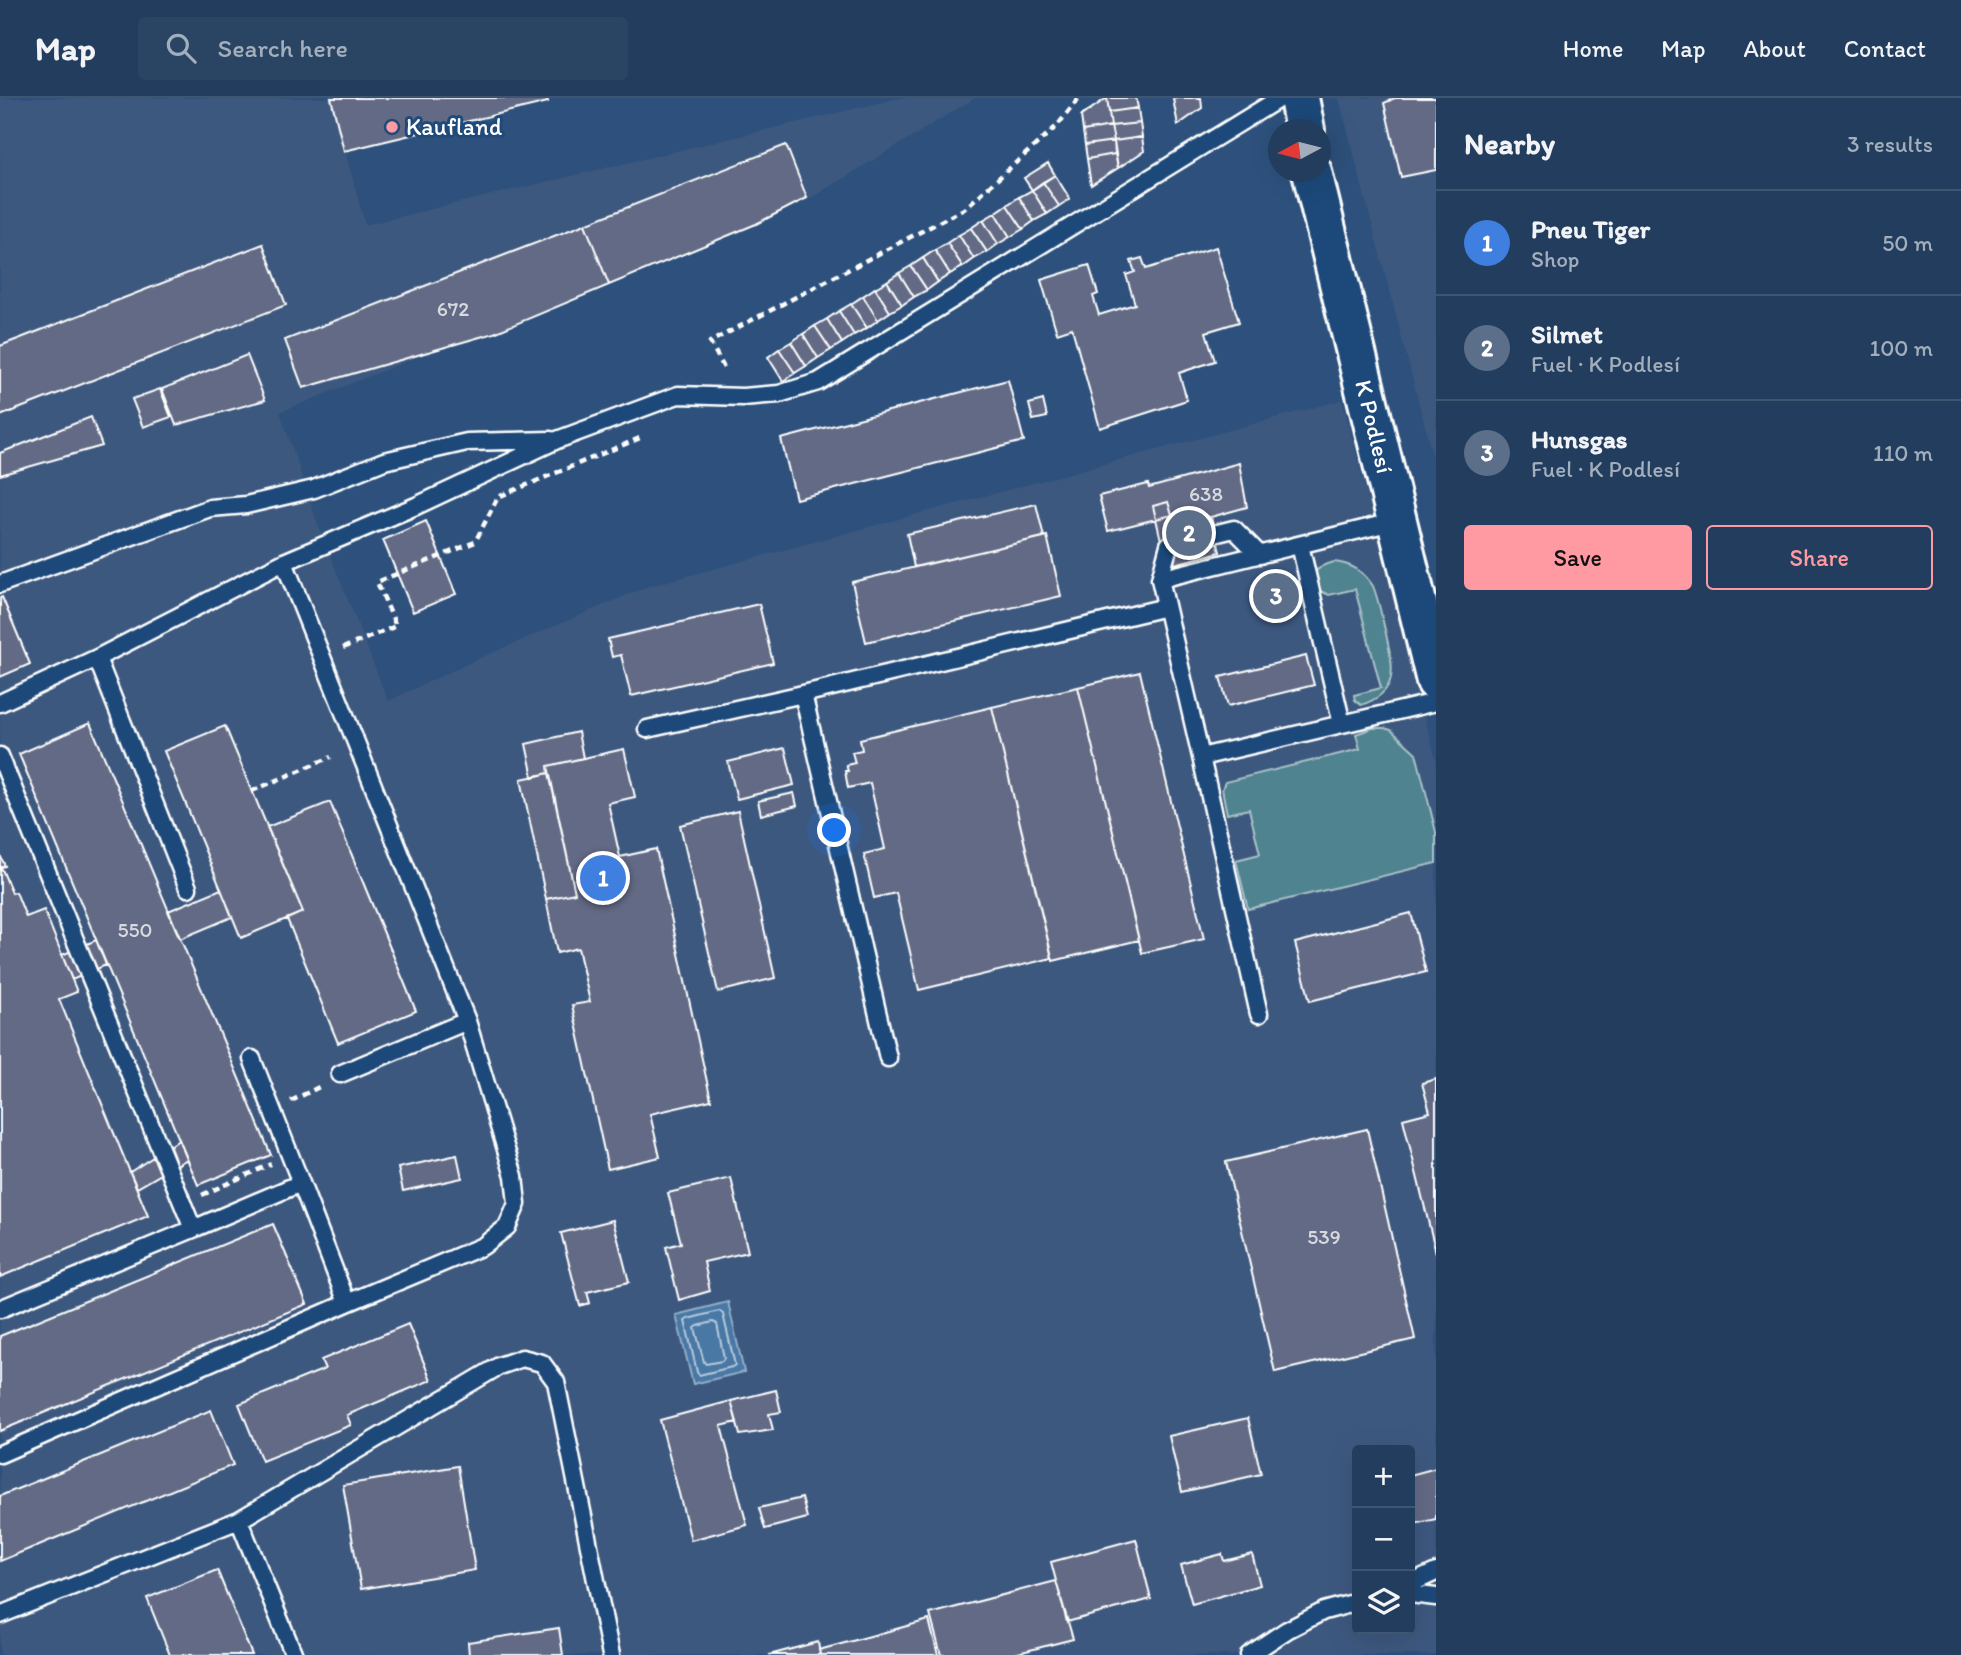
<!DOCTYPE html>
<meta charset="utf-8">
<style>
body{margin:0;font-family:Itim,sans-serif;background:#2a4463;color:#f1f3f6}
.controls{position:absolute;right:21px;bottom:21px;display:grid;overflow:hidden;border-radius:7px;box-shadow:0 7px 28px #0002}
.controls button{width:63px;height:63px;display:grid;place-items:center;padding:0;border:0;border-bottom:2px solid #3f5672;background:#223d5d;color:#f1f3f6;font:35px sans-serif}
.compass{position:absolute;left:1268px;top:21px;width:63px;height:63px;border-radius:50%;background:#223d5d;box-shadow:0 7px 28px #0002;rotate:263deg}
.you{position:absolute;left:835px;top:733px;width:24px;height:24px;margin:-18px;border:5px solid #fff;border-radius:50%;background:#1a73e8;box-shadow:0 0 0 10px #1a73e833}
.badge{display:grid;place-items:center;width:46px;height:46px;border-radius:50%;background:#ff9aa2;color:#fff;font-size:23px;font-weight:700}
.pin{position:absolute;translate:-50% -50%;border:4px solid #fff;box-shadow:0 2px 7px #0006}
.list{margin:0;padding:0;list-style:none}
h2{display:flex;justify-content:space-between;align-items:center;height:91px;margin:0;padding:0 28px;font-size:30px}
h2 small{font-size:23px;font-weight:400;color:#a2aebc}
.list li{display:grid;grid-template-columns:46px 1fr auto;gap:21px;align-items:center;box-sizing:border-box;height:105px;padding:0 28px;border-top:2px solid #3f5672}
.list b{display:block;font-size:26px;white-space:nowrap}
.list p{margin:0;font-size:23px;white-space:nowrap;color:#a2aebc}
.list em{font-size:23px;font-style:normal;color:#a2aebc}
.actions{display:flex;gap:14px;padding:21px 28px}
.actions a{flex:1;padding:16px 0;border:2px solid #ff9aa2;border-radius:7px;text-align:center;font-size:24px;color:#ff9aa2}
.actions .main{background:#ff9aa2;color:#111}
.icon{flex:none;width:38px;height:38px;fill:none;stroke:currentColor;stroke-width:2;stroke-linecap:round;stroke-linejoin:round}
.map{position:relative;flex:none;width:1436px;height:1557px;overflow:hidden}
header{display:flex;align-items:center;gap:42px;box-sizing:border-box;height:98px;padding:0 35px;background:#223d5d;border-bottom:2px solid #3f5672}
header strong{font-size:33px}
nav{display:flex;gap:38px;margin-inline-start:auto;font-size:24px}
.search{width:490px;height:63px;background:#2a4463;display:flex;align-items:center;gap:18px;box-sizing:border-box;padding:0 24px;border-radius:7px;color:#a2aebc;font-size:26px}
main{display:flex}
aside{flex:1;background:#223d5d}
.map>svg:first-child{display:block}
.built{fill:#3d597f;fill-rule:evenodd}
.green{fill:#50838f;stroke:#a8c1c7;stroke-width:2}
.water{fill:#4878a5;stroke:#91aec9;stroke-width:2}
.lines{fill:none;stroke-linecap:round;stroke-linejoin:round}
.shore{stroke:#b6c9db;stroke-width:2}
.building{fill:#636b85;stroke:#fff;stroke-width:2}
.lane-casing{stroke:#fff;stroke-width:21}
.secondary-casing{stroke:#fff;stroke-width:44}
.path{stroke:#fff;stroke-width:4.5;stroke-dasharray:7 5;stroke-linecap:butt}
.lane{stroke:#1f4a7a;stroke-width:16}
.secondary{stroke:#1f4a7a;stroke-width:38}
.poi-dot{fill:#ff9aa2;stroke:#1f4a7a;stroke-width:2.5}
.labels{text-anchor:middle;stroke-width:6;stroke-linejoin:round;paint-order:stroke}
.number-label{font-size:21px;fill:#d8dae0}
.poi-label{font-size:24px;fill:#fff;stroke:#1f4a7a;text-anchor:start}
.street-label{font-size:24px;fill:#fff;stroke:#1f4a7a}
</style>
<header>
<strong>Map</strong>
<div class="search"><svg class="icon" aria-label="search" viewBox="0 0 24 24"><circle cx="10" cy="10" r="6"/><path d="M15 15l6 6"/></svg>Search here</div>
<nav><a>Home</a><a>Map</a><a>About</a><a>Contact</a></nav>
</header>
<main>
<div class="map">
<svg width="1436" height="1557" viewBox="0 0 1436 1557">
<rect width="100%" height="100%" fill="#2d517c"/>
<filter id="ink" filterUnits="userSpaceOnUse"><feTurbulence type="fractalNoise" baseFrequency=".0143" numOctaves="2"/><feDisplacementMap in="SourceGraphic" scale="14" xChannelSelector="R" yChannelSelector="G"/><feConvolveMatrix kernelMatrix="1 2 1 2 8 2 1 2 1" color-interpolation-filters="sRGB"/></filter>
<g filter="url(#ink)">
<path class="built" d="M0 0H331L365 127 900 0H975L806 103 280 314 317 424 388 603 480 560 646 489 1342 302 1436 662V1557H0ZM1357 1352H1410V1531H1357Z
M1339 0H1436V370Z"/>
<path class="green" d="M1334 464C1352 466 1363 473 1373 488 1379 503 1382 520 1386 536 1393 568 1401 594 1361 607L1355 602 1354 597 1381 590 1355 491 1329 497 1316 491 1314 475 1322 468Z
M1373 630H1384L1391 632 1416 655 1436 734V765L1248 811 1236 762 1260 756 1249 711 1227 716 1222 691 1225 684 1360 651 1356 636Z"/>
<path class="water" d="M728 1204 744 1274 693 1286 676 1217Z"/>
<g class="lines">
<path class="shore" d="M719 1213 723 1216 735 1267 732 1269 699 1277 697 1274 685 1223 688 1221Z
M713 1224 717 1226 724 1260 722 1263 706 1266 704 1264 695 1230 698 1228Z"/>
</g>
<path class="building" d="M331 0H547L548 4 344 53Z
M1107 0H1136L1138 10 1109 14Z
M1107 0 1111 28 1083 33 1081 18Z
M1178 0H1201L1202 10 1178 27 1173 1Z
M1395 0H1436V72L1401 79 1384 5Z
M1138 10 1140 25 1111 28 1109 14Z
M1140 25 1142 39 1114 43 1111 28Z
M1111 28 1114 43 1085 47 1083 33Z
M1142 39 1144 53 1118 70 1114 43Z
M1114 43 1115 56 1087 61 1085 47Z
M786 47 807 100 756 126 609 187 585 126Z
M1115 56 1118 70 1091 87 1087 61Z
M1048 65 1055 77 1032 92 1024 80Z
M1055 77 1070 101 1059 108 1043 84Z
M1043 84 1059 108 1047 116 1032 92Z
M1032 92 1047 116 1034 123 1019 99Z
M1019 99 1034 123 1023 131 1007 107Z
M1007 107 1023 131 1010 139 995 115Z
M995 115 1010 139 998 146 983 122Z
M983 122 998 146 987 154 971 130Z
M585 126 609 187 494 235 303 290 285 242Z
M971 130 987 154 974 161 959 137Z
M959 137 974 161 963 169 947 145Z
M947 145 963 169 950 176 935 152Z
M263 146 286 207 0 318V248Z
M1216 149 1239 224 1206 234 1215 263 1179 275 1187 302 1100 330 1072 230 1057 235 1041 182 1089 167 1098 196 1093 198 1099 217 1135 206 1126 177 1135 174 1131 163 1142 160 1146 171Z
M935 152 950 176 938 184 923 160Z
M923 160 938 184 927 192 911 168Z
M911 168 927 192 914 199 899 175Z
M899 175 914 199 902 207 887 183Z
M887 183 902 207 890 214 875 190Z
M875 190 890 214 878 222 863 198Z
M863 198 878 222 867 230 851 206Z
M851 206 867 230 854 237 839 213Z
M839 213 854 237 842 245 827 221Z
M827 221 842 245 831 252 815 228Z
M815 228 831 252 818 260 803 236Z
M803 236 818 260 806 268 791 244Z
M791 244 806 268 795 275 779 251Z
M779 251 795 275 783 283 768 259Z
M247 257 265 302 176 327 162 291Z
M1008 282 1024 343 796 401 781 341Z
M160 291 171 319 143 329 132 301Z
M1043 302 1047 319 1033 322 1029 306Z
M91 319 102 348 0 377V355Z
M1239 365 1247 409 1211 419 1172 417 1108 433 1099 398 1148 386 1149 390Z
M1168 404 1172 417 1211 419 1220 454 1167 468 1153 408Z
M1036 406 1044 439 914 469 907 436Z
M426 423 456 496 413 514 383 442Z
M1047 438 1061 498 866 544 852 484Z
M2 499 30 566 0 579V500Z
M759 506 773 565 631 598 621 557 612 559 608 541Z
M1306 558 1314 587 1228 608 1220 579Z
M1140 574 1204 841 1142 855 1078 589Z
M1078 589 1139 842 1053 863 992 609Z
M992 609 1052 860 919 892 896 795 874 800 864 756 885 751 870 685 848 690 845 673H848L846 667 855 665 852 654 862 652 860 641Z
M90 625 271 1057 198 1087 19 656Z
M225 628 303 814 241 840 164 653Z
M578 634 583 660 548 668 549 675 533 679 526 646Z
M785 650 794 687 737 701 728 664Z
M624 651 635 699 608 705 620 759 656 751 711 1002 650 1016 660 1059 608 1071 572 907 590 904 578 850 557 855 546 801 575 795 548 668Z
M549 675 575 795 546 801 521 681Z
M794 695 797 708 761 717 758 703Z
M330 704 416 913 338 945 287 821 303 814 267 729Z
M738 713 775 880 718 894 680 727Z
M0 757 5 768 1 769 12 795 16 794 26 819 44 812 77 894 59 901 148 1118 0 1179Z
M221 791 232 819 180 841 168 813Z
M1411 815 1426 874 1310 903 1295 845Z
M96 842 106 867 72 882 62 857Z
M1436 981V1155L1403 1021 1430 1014 1422 985Z
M1367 1031 1415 1241 1275 1274 1226 1064Z
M179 1042 187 1061 137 1090 130 1074Z
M457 1057 462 1080 403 1093 398 1070Z
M731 1080 748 1154 704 1164 710 1193 679 1202 666 1149 681 1145 668 1095Z
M613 1122 629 1184 587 1194 590 1205 580 1208 561 1135Z
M273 1126 307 1206 0 1333V1238Z
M408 1226 431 1282 347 1317 351 1327 262 1363 239 1306 325 1271 321 1262Z
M776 1292 781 1314 769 1316 773 1332 740 1337 731 1303Z
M731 1303 737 1324 721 1328 747 1427 691 1442 660 1322Z
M211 1312 233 1367 0 1463V1398Z
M1248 1320 1261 1376 1182 1394 1169 1338Z
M458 1368 475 1472 361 1491 343 1387Z
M1436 1370V1421L1410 1427V1377Z
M802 1400 807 1420 765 1431 759 1410Z
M1136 1441 1151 1501 1067 1524 1051 1464Z
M1222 1456 1224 1463 1252 1456 1260 1487 1192 1506 1181 1467Z
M217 1472 252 1557H170L147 1500Z
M1056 1483 1073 1541 1010 1557H941L930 1516Z
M929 1522 938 1557H820L819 1552Z
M559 1530 563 1557H469L468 1544Z
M818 1544 820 1557H769Z"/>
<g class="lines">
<g class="lane-casing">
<path id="lane" d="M1396 423 1160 481 1201 659 1436 604
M1300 447 1342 626
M1160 481 1169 447 1234 431 1260 457
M0 486 210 410 246 407 314 391 384 363 467 344 551 342
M97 560 188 790
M803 596 888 960
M0 605 97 560 284 464 416 408 557 342 678 297 743 299 779 296 818 284 1280 0
M647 631 803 596 1166 509
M0 658 193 1131 0 1211
M1201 659 1259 916
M252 961 301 1085
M340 976 467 923
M193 1131 301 1085 347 1205
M0 1356 347 1205 483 1148 507 1129 517 1106 514 1078 467 923 284 464
M239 1422 499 1268 522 1260 542 1265 556 1284 611 1557
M1410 1486 1436 1474
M1410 1496 1436 1499
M0 1517 239 1422 294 1557
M1249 1557 1287 1532 1324 1513 1357 1504"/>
</g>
<g class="secondary-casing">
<g id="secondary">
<path d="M1299 0 1305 32"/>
<path id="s1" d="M1312 74 1436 583"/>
</g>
</g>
<path class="path" d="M724 270 710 244 964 111 1057 28 1079 0
M343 550 396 528 377 484 475 444 498 399 640 340
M252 693 331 659
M291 1003 321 988
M202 1097 271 1066"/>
<use href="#lane" class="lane"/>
<use href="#secondary" class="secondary"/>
</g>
</g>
<circle class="poi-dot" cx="392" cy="29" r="7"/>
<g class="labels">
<g class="number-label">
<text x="453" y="218">672</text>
<text x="1206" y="403">638</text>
<text x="135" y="839">550</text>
<text x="1324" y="1146">539</text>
</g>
<g class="poi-label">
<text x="406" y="37">Kaufland</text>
</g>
<g class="street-label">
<text dy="8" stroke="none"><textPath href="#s1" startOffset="262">K Podlesí</textPath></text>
</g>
</g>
</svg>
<div class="controls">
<button>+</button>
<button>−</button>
<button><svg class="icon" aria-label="layers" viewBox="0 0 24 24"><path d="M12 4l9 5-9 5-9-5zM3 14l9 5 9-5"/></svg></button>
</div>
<svg class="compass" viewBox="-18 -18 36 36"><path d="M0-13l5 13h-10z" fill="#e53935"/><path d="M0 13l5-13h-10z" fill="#a2aebc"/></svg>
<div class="you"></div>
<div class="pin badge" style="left:603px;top:780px;background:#3f7fe0">1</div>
<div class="pin badge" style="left:1189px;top:435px;background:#5c6f8a">2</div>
<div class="pin badge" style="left:1276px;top:498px;background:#5c6f8a">3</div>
</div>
<aside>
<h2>Nearby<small>3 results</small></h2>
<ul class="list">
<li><span class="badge" style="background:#3f7fe0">1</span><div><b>Pneu Tiger</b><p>Shop</p></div><em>50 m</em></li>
<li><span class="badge" style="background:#5c6f8a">2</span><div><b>Silmet</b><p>Fuel · K Podlesí</p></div><em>100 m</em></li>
<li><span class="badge" style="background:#5c6f8a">3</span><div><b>Hunsgas</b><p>Fuel · K Podlesí</p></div><em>110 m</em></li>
</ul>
<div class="actions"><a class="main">Save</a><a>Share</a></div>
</aside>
</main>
